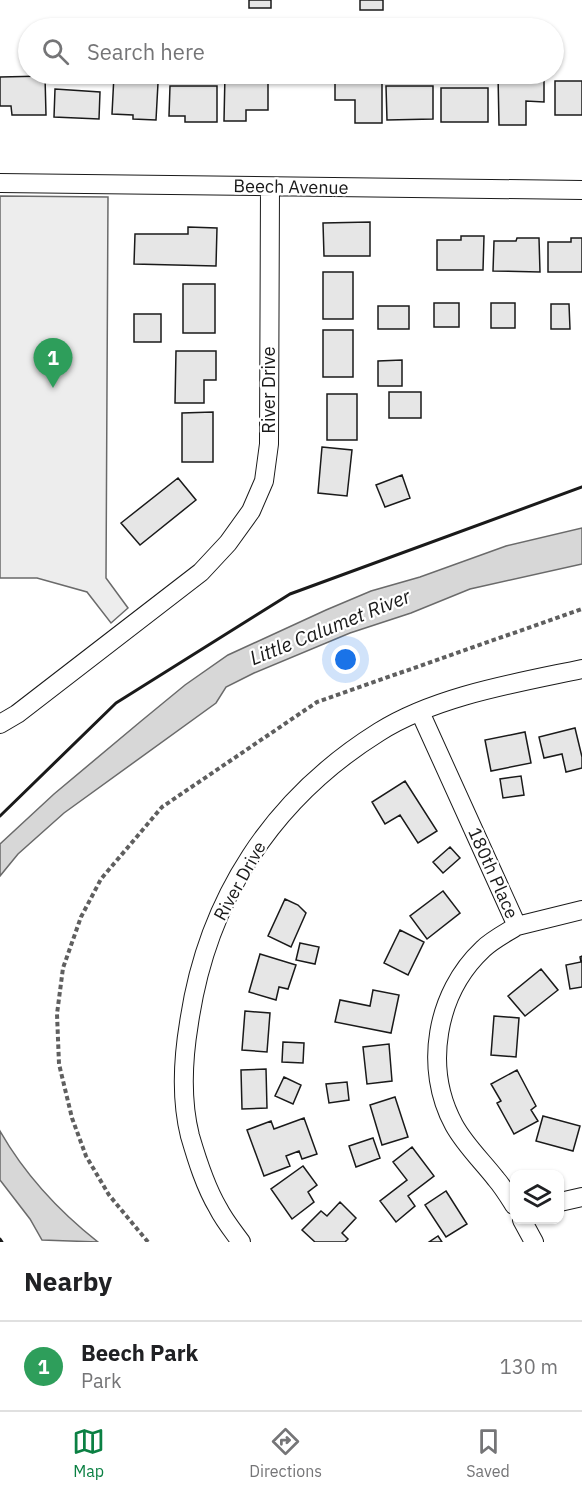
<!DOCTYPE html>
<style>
body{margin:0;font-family:"IBM Plex Sans",sans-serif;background:#f6f6f6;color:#202124}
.controls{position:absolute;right:18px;bottom:18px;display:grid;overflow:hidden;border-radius:12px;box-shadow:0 2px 4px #0004}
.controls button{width:54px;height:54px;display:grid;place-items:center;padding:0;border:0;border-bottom:2px solid #e0e0e0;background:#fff;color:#202124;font:30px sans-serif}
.you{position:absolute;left:346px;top:660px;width:21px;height:21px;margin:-15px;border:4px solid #fff;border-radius:50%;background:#1a73e8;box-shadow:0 0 0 9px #1a73e833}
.badge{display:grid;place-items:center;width:39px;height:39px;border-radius:50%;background:#0b8043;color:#fff;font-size:20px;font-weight:700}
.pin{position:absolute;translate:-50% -50px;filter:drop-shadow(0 2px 3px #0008)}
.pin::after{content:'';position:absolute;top:32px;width:21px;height:18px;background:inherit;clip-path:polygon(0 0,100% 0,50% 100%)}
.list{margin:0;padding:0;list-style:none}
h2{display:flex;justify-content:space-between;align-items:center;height:78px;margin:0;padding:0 24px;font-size:26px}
h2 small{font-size:20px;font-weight:400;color:#757577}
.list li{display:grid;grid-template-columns:39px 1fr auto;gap:18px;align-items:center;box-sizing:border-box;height:90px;padding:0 24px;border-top:2px solid #e0e0e0}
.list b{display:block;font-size:22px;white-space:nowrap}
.list p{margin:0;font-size:20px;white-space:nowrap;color:#757577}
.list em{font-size:20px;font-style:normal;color:#757577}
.icon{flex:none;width:33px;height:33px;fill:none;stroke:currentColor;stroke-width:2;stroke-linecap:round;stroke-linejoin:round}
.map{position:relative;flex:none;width:582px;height:1242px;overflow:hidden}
.search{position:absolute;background:#fff;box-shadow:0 2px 4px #0004;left:18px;right:18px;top:18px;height:66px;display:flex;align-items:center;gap:15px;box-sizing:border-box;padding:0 21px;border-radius:33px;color:#757577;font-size:22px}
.sheet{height:168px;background:#fff}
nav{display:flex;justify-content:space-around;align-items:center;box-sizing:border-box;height:84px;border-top:2px solid #e0e0e0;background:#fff;font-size:16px;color:#757577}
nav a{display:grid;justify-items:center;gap:3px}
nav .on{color:#0b8043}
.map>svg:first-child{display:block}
.built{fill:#ededed;stroke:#6a6a6a;stroke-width:1.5}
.water{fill:#d7d7d7;stroke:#6a6a6a;stroke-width:1.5}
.building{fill:#e6e6e6;stroke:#1a1a1a;stroke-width:1.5}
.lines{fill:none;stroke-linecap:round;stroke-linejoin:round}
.street-casing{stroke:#1a1a1a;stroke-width:20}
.path{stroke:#5f5f5f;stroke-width:4;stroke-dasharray:4.5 3;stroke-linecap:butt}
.street{stroke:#fff;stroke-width:18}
.wall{stroke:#1a1a1a;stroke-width:3}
.labels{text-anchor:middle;stroke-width:4.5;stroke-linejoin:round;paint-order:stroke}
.street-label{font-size:18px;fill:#1a1a1a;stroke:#fff}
.water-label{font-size:20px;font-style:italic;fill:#1a1a1a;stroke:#fff}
</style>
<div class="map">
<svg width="582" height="1242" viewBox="0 0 582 1242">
<rect width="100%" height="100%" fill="#fff"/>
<path class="built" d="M0 196 108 197 106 578 128 608 111 623 87 592 37 578H0Z"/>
<path class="water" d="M582 528V564L470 589 411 613 350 633 254 673 226 687 216 703 64 813 18 854 0 876V844L54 794 140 722 185 685 228 655 326 610 371 591 420 577 506 546Z
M0 1131C24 1173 60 1212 98 1242L42 1240 30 1219 0 1180Z"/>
<path class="building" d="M249 0H271V8H249Z
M360 0H383V10H360Z
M225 74H240V80H268V110H246V121H224Z
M335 74H382V123H355V100H335Z
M544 74V102L526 101V125H499L498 75Z
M114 75 147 76V83H158L156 120 133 119V115L112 114Z
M45 76 46 115H12L11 106H0V77Z
M555 81H582V115H555Z
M170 86H217V122H185V116H169Z
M386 86H433V119L387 120Z
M441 88H488V122H441Z
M55 89 100 92 99 119 54 117Z
M370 222V256H324L323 223Z
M188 227 217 228 216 266 134 264 135 234H188Z
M461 236H484L483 270H437V240H461Z
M517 238H539L540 272 493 271 494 241H516Z
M571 238H582V272H548V242H571Z
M323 272H353V319H323Z
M183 284H215V333H183Z
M434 303H459V327H434Z
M491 303H515V328H491Z
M551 304H569L570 329H551Z
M378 306H409V329H378Z
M134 314H161V342H134Z
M323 330H353V377H323Z
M176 351H216V380H204V403H175Z
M402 360V386H378V361Z
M389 392H421V418H389Z
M327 394H357V440H327Z
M213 412V462H182V413Z
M322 447 352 450 347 496 318 493Z
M402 475 410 498 385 507 376 485Z
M178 478 196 500 140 545 121 523Z
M575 728 582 757V768L566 772 562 754 544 758 539 737Z
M525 732 531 763 491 771 485 740Z
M521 776 524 795 503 798 500 779Z
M405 781 437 831 418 843 400 815 385 824 372 802Z
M450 847 460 858 443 873 433 862Z
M443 891 460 913 427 939 410 916Z
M285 899 298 905 306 913 291 947 268 936Z
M400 930 424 942 408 975 384 963Z
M300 943 319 947 315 964 296 960Z
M260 954 296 965 288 989 279 987 276 1000 249 992Z
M582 956V987L570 989 566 965 581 962 580 957Z
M541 969 558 990 525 1016 508 996Z
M373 990 399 995 391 1033 335 1022 340 1000 370 1006Z
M245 1011 270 1013 267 1052 242 1050Z
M494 1016 519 1018 516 1057 491 1055Z
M283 1042 304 1043 303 1063 282 1062Z
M389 1044 392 1081 367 1084 363 1047Z
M266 1069 267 1108 242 1109 241 1070Z
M517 1070 536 1106 531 1110 538 1121 514 1134 497 1103 501 1101 491 1084Z
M284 1077 301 1085 293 1104 275 1096Z
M347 1082 349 1100 329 1103 326 1084Z
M395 1097 408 1137 382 1145 370 1105Z
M543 1116 580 1126 573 1151 536 1141Z
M304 1118 317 1154 302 1159 299 1151 286 1156 290 1166 264 1176 247 1130 271 1121 274 1129Z
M373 1138 380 1158 356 1167 349 1146Z
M412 1147 434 1176 408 1196 415 1206 396 1222 380 1201 407 1180 393 1162Z
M303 1166 317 1185 308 1192 314 1202 292 1219 271 1189Z
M446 1191 467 1224 446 1237 425 1205Z
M340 1202 356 1218 342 1233 348 1239 345 1242H315L302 1230 321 1211 327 1216Z
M438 1236 442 1242H429Z"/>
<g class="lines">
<g class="street-casing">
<path id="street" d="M0 183 582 190
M420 712 517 926C506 933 492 940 483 949 436 993 423 1068 454 1125 465 1145 482 1161 496 1179 503 1187 509 1197 514 1205
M0 724 17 714 201 572 228 543 251 511 264 481 269 444 270 187
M517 926 582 910
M560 1202 582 1197
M522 1220 534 1242
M241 1242C233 1231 224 1220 218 1208 205 1186 197 1160 190 1136 181 1100 183 1059 189 1023 207 899 272 799 379 732 436 696 516 683 582 669"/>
</g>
<path class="path" d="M148 1242 109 1195 86 1156 72 1118 59 1064 57 1014 63 968 81 917 101 879 162 807 317 702 582 609"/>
<use href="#street" class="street"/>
<path class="wall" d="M0 816 116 703 290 594 582 487
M0 1239 2 1242"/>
</g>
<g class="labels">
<g class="street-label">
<text transform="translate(291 187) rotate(1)" y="6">Beech Avenue</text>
<text transform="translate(269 390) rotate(-90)" y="6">River Drive</text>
<text transform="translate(493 873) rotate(66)" y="6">180th Place</text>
<text transform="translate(240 881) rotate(-61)" y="6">River Drive</text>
</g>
<g class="water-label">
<text transform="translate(330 627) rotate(-22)" y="7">Little Calumet River</text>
</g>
</g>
</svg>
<div class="controls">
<button><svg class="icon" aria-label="layers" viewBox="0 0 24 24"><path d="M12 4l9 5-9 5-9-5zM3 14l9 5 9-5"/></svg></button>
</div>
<div class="you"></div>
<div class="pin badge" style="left:53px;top:388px;background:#2e9e5b">1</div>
<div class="search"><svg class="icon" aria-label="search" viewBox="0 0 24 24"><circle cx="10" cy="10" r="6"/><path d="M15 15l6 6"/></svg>Search here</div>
</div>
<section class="sheet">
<h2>Nearby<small></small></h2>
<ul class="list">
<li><span class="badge" style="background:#2e9e5b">1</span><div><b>Beech Park</b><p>Park</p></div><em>130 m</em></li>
</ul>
</section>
<nav>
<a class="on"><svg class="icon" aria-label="map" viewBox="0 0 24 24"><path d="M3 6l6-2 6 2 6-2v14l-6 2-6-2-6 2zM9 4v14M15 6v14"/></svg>Map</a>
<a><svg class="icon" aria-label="directions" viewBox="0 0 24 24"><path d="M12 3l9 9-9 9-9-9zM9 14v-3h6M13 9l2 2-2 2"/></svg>Directions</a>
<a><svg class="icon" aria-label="saved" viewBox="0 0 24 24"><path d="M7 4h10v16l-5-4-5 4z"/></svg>Saved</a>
</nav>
